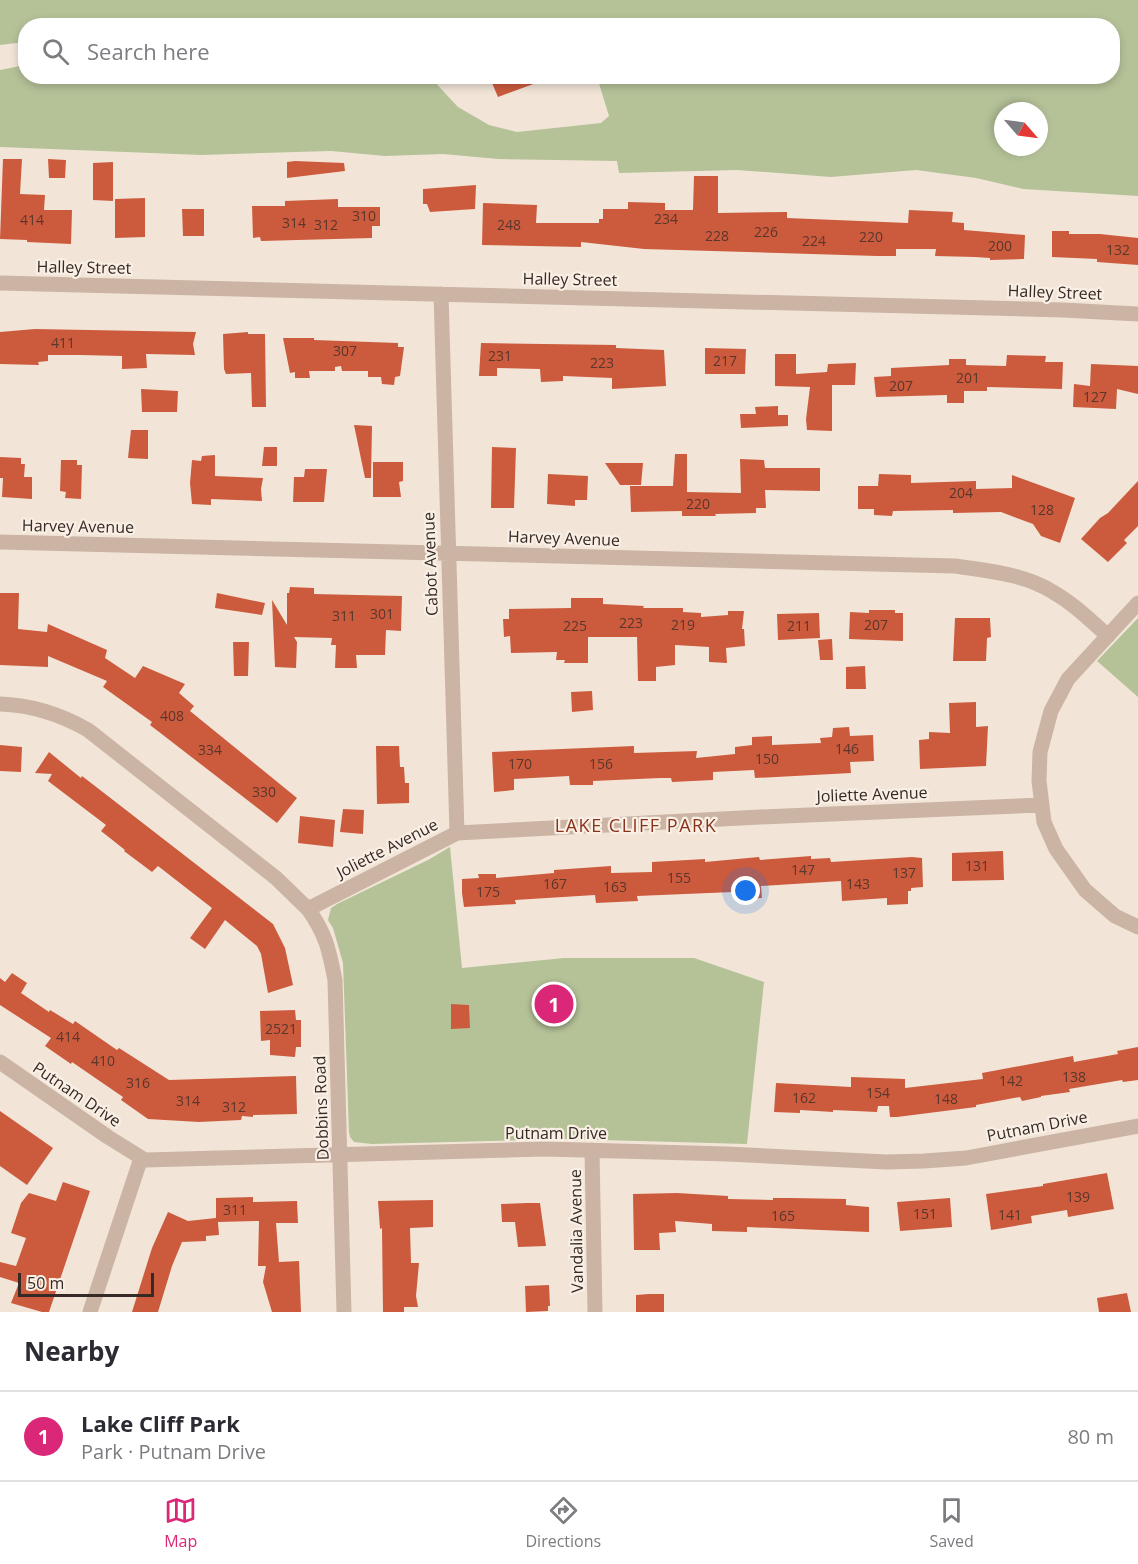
<!DOCTYPE html>
<meta charset="utf-8">
<style>
body{margin:0;font-family:"Open Sans",sans-serif;background:#f7f7f7;color:#2b2b33}
.compass{position:absolute;left:994px;top:102px;width:54px;height:54px;border-radius:50%;background:#fff;box-shadow:0 3px 9px #0003;rotate:118deg}
.scale{position:absolute;left:18px;bottom:15px;width:136px;box-sizing:border-box;padding-left:6px;border:3px solid #352a26;border-top:0;font-size:16px;line-height:21px;white-space:nowrap;color:#352a26;-webkit-text-stroke:4px #faefe4;paint-order:stroke}
.you{position:absolute;left:746px;top:891px;width:21px;height:21px;margin:-15px;border:4px solid #fff;border-radius:50%;background:#1a73e8;box-shadow:0 0 0 9px #1a73e833}
.badge{display:grid;place-items:center;width:39px;height:39px;border-radius:50%;background:#db2777;color:#fff;font-size:20px;font-weight:700}
.pin{position:absolute;translate:-50% -50%;border:3px solid #fff;box-shadow:0 2px 6px #0006}
.list{margin:0;padding:0;list-style:none}
h2{display:flex;justify-content:space-between;align-items:center;height:78px;margin:0;padding:0 24px;font-size:26px}
h2 small{font-size:20px;font-weight:400;color:#7c7c81}
.list li{display:grid;grid-template-columns:39px 1fr auto;gap:18px;align-items:center;box-sizing:border-box;height:90px;padding:0 24px;border-top:2px solid #e1e1e2}
.list b{display:block;font-size:22px;white-space:nowrap}
.list p{margin:0;font-size:20px;white-space:nowrap;color:#7c7c81}
.list em{font-size:20px;font-style:normal;color:#7c7c81}
.icon{flex:none;width:33px;height:33px;fill:none;stroke:currentColor;stroke-width:2;stroke-linecap:round;stroke-linejoin:round}
.map{position:relative;flex:none;width:1138px;height:1312px;overflow:hidden}
.search{position:absolute;background:#fff;box-shadow:0 3px 9px #0003;left:18px;right:18px;top:18px;height:66px;display:flex;align-items:center;gap:15px;box-sizing:border-box;padding:0 21px;border-radius:24px;color:#7c7c81;font-size:22px}
.sheet{height:168px;background:#fff}
nav{display:flex;justify-content:space-around;align-items:center;box-sizing:border-box;height:84px;border-top:2px solid #e1e1e2;background:#fff;font-size:16px;color:#7c7c81}
nav a{display:grid;justify-items:center;gap:3px}
nav .on{color:#db2777}
.map>svg:first-child{display:block}
.green{fill:#b5c298;fill-rule:evenodd}
.building{fill:#cc5b3d}
.lines{fill:none;stroke-linecap:round;stroke-linejoin:round}
.street{stroke:#cbb4a4;stroke-width:15}
.labels{text-anchor:middle;stroke-width:4.5;stroke-linejoin:round;paint-order:stroke}
.number-label{font-size:14px;fill:#5b362c}
.street-label{font-size:16px;fill:#352a26;stroke:#faefe4}
.neighbourhood-label{font-size:18px;letter-spacing:1.5px;fill:#88321b;stroke:#faefe4}
</style>
<div class="map">
<svg width="1138" height="1312" viewBox="0 0 1138 1312">
<rect width="100%" height="100%" fill="#f2e5d8"/>
<path class="green" d="M0 0H1138V196L1023 189 976 178 916 170 831 177 737 170 619 173 617 161 498 159 443 154 385 156 331 151 201 155 0 147V70L25 65 26 76 430 77 458 107 489 125 517 132 601 123 609 116 597 77 1112 76V26H26L25 42 0 45ZM1003 111H1039V147H1003Z
M1138 618V697L1097 661Z
M450 847 462 968 564 958H694L764 982 747 1144 565 1139 372 1144 354 1142 350 1137 349 1132 343 963 333 928 328 920 331 908 337 904 428 860Z"/>
<path class="building" d="M489 76H549L550 78 498 97Z
M3 159H22L20 194 45 195 44 210H72L71 244 27 242V240L0 239Z
M48 159 66 160 65 178H49Z
M295 161 344 163 345 171 287 178V162Z
M113 162V201L93 200V163Z
M694 176H718V213L787 212V218L908 223 909 210 953 212 952 222 964 223V230L1025 235 1024 259 990 260V258L975 257 935 256 936 249H896V256H877L644 249 581 242V247L482 245 483 203 537 205 536 223H599V219H603V209H628V202L665 203V210H693Z
M476 185 475 209 430 212 427 204H423V189Z
M145 198V237L115 238V199Z
M338 199V207H380V226H372V238L261 241 260 237 253 238 252 206H285V201Z
M182 209H204V236H183Z
M1052 231H1069V234H1100L1138 238V265L1097 262V259L1052 257Z
M35 329 196 332 193 344 195 355 146 354 147 368 122 369V356L80 355H48V361L38 362 39 365 0 364V332Z
M248 332V334H265L266 407H252L251 373 226 374 224 369 223 334Z
M283 338H314V340L398 343V347H404L400 376 395 377 394 385 382 384 381 377H368V371H342L341 366 335 367V371H309L310 378H295V372L290 373Z
M481 343 616 345V348L664 350 666 386 612 389V378L563 376V381L541 382 540 369 497 368V376H479Z
M705 348 746 349 745 374H705Z
M775 354H796V374L827 372 828 364 856 363 855 385H832V431L807 430 806 419 810 387 775 386Z
M1007 355 1046 356 1045 362H1063L1062 389 987 387V391H964V403H947V395L876 397 874 377 891 376V368L949 365V359H966V365L1006 366Z
M1091 364 1138 366V394L1117 389 1116 409 1073 407 1074 384 1090 386Z
M141 389 178 391 177 412H142Z
M778 406V415H788V426L741 428 740 414H756L755 407Z
M354 425 372 426 371 478H365Z
M131 430H148V459L128 458Z
M264 447H277V466H262Z
M492 447 516 448 514 508H491Z
M675 454H687V492L741 493 740 459 764 460 765 468H820V491L765 490 766 508H756V513L715 514 716 516H682V511L631 512 630 486H673Z
M215 455V476L263 478 261 489 262 501 211 499V505L192 504 190 483 192 460 201 461 202 456Z
M0 457 21 458V464H25L24 477H32V499L2 497 3 478H0Z
M61 460H77V465H82L81 499 65 498 66 492 60 491Z
M373 462H403V481L399 482 401 497H373Z
M605 463H643L641 485H620Z
M305 469H327L324 502H293L294 477H304Z
M548 474 588 476 587 500H575V506L547 504Z
M879 474 911 475V483L976 481V489L1012 488V475L1075 498 1060 543 1041 536 1033 524 1001 512 953 513V510L893 511 892 516 874 515V509H858V486H878Z
M1138 481V526L1124 540 1127 543 1108 562 1081 539 1100 518 1108 513Z
M290 587 314 588V594L402 596 401 631 386 630 385 655H356L357 668H335L336 645H331L332 638 294 637 297 642 296 668 275 667 272 600 287 625V593H289Z
M0 593H19L18 629 47 632 48 624 107 650 105 658 135 678 143 666 185 684 179 693 194 706 190 711 297 798 277 823 150 725 152 722 103 687 107 681 48 656V667L0 665Z
M217 593 265 603 262 615 215 608Z
M571 598H603V604L644 606 643 608H683V612L701 613V617L728 615V611H744L742 629H744L745 646 726 648 727 663 709 662V647L675 645V665L656 667V681H638L637 637H588V663H564L565 660H556L557 652 511 653 510 636 504 637 503 619H509V609L571 608Z
M869 610H895V613H903V641L849 639 850 612 869 613Z
M819 613 820 638 778 640 777 614Z
M955 618H990L991 637 987 638 986 661H953Z
M832 639 833 660H820L818 640Z
M233 642H249L248 676H234Z
M865 666 866 689H846V667Z
M592 691 593 710 572 712 571 692Z
M976 702V727L988 726 986 766 920 769 919 740 929 739V732L950 733 949 703Z
M849 727 850 736 873 735 874 761 850 762 851 773 755 778 754 770 713 772V780L672 782 671 778H660L593 781V785H570L569 776 514 779V790L494 792 492 752 634 746V753L697 751 696 758 735 754V747L752 745V737L772 736V745L821 743 820 738 832 737 833 728Z
M0 745 22 747 21 772 0 771Z
M376 746H399L400 767H404L405 783H409V803L377 804Z
M49 752 81 778 82 776 104 793 273 924 285 948 293 985 268 993 261 954 257 946 225 920 205 949 190 938 212 908 158 866 152 872 124 851 125 850 101 831 106 825 48 781 52 774 35 773Z
M343 809 364 810 363 834 340 832Z
M300 816 335 820 333 847 298 843Z
M1003 851 1004 880 952 881V853Z
M811 856V859L830 858 831 862 912 857 922 858 923 887 911 888V891H908V904L887 905V898L842 901 841 881 761 886 762 898 734 899 733 892 637 896 638 901 596 903 595 895 515 900 516 904 464 907 462 893V879L479 878 478 874H496V878L554 873V870L611 866V873L652 872V862L705 859V862L759 857 760 860Z
M12 973 27 983 21 993 49 1012 50 1010 73 1024 75 1021 117 1050 119 1048 169 1080 296 1076 297 1114 253 1115V1117L242 1116 241 1120 199 1122 148 1119 121 1100 123 1097 72 1062 71 1064 45 1046 51 1038 0 1005V978L5 982Z
M451 1004 469 1005 470 1028 451 1029Z
M295 1010 296 1020H301V1047H296L295 1057 270 1055V1040L261 1041 260 1011Z
M1138 1047V1080L1123 1082 1122 1080 1069 1089 1070 1092 1041 1096V1097L1022 1101 1020 1097 976 1105V1107L897 1117H890L889 1106H878L877 1112 833 1110V1112L800 1110V1113L774 1112 776 1083 851 1087V1077L905 1079V1088L983 1079 982 1073 1073 1056 1074 1062 1118 1054 1117 1051Z
M0 1111 53 1148 27 1185 0 1166Z
M1107 1173 1114 1209 1068 1217 1067 1210 1031 1216 1032 1223 991 1230 986 1194 1043 1186V1184Z
M63 1182 90 1191 49 1312H42L11 1303 19 1283 0 1277V1262L16 1266 26 1238 11 1233 21 1203 29 1193 56 1201Z
M677 1193 728 1196V1199L773 1200V1198H791L846 1199V1205L869 1207V1232L747 1227V1232L712 1231V1224L675 1221 676 1232 659 1233 660 1250H634L633 1194Z
M253 1197V1202L297 1201 298 1223H276L279 1262 299 1261 301 1312H272L263 1282 266 1266H258L259 1221 218 1222 219 1235 206 1236V1241L182 1242 172 1266 158 1312H132L152 1248 168 1212 188 1221 216 1218V1198Z
M950 1198 952 1227 900 1231 897 1202Z
M433 1200V1227L410 1228 411 1263H419L416 1296 418 1307H404V1312H383L382 1228 380 1229 378 1201Z
M527 1203H540L546 1246 518 1247 515 1222H502L501 1204Z
M549 1285 550 1306H548V1311L526 1312 525 1286Z
M1127 1293 1131 1312H1099L1097 1298Z
M649 1294H664V1312H636V1295Z"/>
<g class="lines">
<path class="street" d="M0 283 1063 310 1138 314
M441 294 457 833
M0 542 955 566C989 571 1024 574 1053 592 1074 604 1090 620 1108 636
M1138 603 1068 679 1051 711 1040 752 1039 781 1044 822 1056 849 1085 890 1115 916 1138 927
M0 704C32 705 60 714 88 730L276 878 308 909 457 833 760 817 1042 805
M308 909C326 934 329 950 335 980L344 1312
M0 1062 108 1137 145 1160 545 1149 727 1154 886 1162 924 1161 966 1158 1138 1126
M592 1150 595 1312
M90 1312 141 1158"/>
</g>
<g class="labels">
<g class="number-label">
<text x="364" y="221">310</text>
<text x="666" y="224">234</text>
<text x="32" y="225">414</text>
<text x="294" y="228">314</text>
<text x="326" y="230">312</text>
<text x="509" y="230">248</text>
<text x="766" y="237">226</text>
<text x="717" y="241">228</text>
<text x="871" y="242">220</text>
<text x="814" y="246">224</text>
<text x="1000" y="251">200</text>
<text x="1118" y="255">132</text>
<text x="63" y="348">411</text>
<text x="345" y="356">307</text>
<text x="500" y="361">231</text>
<text x="725" y="366">217</text>
<text x="602" y="368">223</text>
<text x="968" y="383">201</text>
<text x="901" y="391">207</text>
<text x="1095" y="402">127</text>
<text x="961" y="498">204</text>
<text x="698" y="509">220</text>
<text x="1042" y="515">128</text>
<text x="382" y="619">301</text>
<text x="344" y="621">311</text>
<text x="631" y="628">223</text>
<text x="683" y="630">219</text>
<text x="876" y="630">207</text>
<text x="575" y="631">225</text>
<text x="799" y="631">211</text>
<text x="172" y="721">408</text>
<text x="847" y="754">146</text>
<text x="210" y="755">334</text>
<text x="767" y="764">150</text>
<text x="520" y="769">170</text>
<text x="601" y="769">156</text>
<text x="264" y="797">330</text>
<text x="977" y="871">131</text>
<text x="803" y="875">147</text>
<text x="904" y="878">137</text>
<text x="679" y="883">155</text>
<text x="555" y="889">167</text>
<text x="858" y="889">143</text>
<text x="615" y="892">163</text>
<text x="488" y="897">175</text>
<text x="281" y="1034">2521</text>
<text x="68" y="1042">414</text>
<text x="103" y="1066">410</text>
<text x="1074" y="1082">138</text>
<text x="1011" y="1086">142</text>
<text x="138" y="1088">316</text>
<text x="878" y="1098">154</text>
<text x="804" y="1103">162</text>
<text x="946" y="1104">148</text>
<text x="188" y="1106">314</text>
<text x="234" y="1112">312</text>
<text x="1078" y="1202">139</text>
<text x="235" y="1215">311</text>
<text x="925" y="1219">151</text>
<text x="1010" y="1220">141</text>
<text x="783" y="1221">165</text>
</g>
<g class="street-label">
<text transform="translate(84 267) rotate(1)" y="6">Halley Street</text>
<text transform="translate(570 279) rotate(1)" y="6">Halley Street</text>
<text transform="translate(1055 292) rotate(2)" y="6">Halley Street</text>
<text transform="translate(78 526) rotate(1)" y="6">Harvey Avenue</text>
<text transform="translate(564 538) rotate(2)" y="6">Harvey Avenue</text>
<text transform="translate(430 564) rotate(-92)" y="6">Cabot Avenue</text>
<text transform="translate(872 794) rotate(-2)" y="6">Joliette Avenue</text>
<text transform="translate(387 848) rotate(-27)" y="6">Joliette Avenue</text>
<text transform="translate(77 1094) rotate(34)" y="6">Putnam Drive</text>
<text transform="translate(321 1108) rotate(-92)" y="6">Dobbins Road</text>
<text transform="translate(1037 1126) rotate(-11)" y="6">Putnam Drive</text>
<text x="556" y="1139">Putnam Drive</text>
<text transform="translate(576 1231) rotate(-91)" y="6">Vandalia Avenue</text>
</g>
<g class="neighbourhood-label">
<text x="636" y="832">LAKE CLIFF PARK</text>
</g>
</g>
</svg>
<svg class="compass" viewBox="-18 -18 36 36"><path d="M0-13l5 13h-10z" fill="#e53935"/><path d="M0 13l5-13h-10z" fill="#7c7c81"/></svg>
<div class="scale">50 m</div>
<div class="you"></div>
<div class="pin badge" style="left:554px;top:1004px">1</div>
<div class="search"><svg class="icon" aria-label="search" viewBox="0 0 24 24"><circle cx="10" cy="10" r="6"/><path d="M15 15l6 6"/></svg>Search here</div>
</div>
<section class="sheet">
<h2>Nearby<small></small></h2>
<ul class="list">
<li><span class="badge">1</span><div><b>Lake Cliff Park</b><p>Park · Putnam Drive</p></div><em>80 m</em></li>
</ul>
</section>
<nav>
<a class="on"><svg class="icon" aria-label="map" viewBox="0 0 24 24"><path d="M3 6l6-2 6 2 6-2v14l-6 2-6-2-6 2zM9 4v14M15 6v14"/></svg>Map</a>
<a><svg class="icon" aria-label="directions" viewBox="0 0 24 24"><path d="M12 3l9 9-9 9-9-9zM9 14v-3h6M13 9l2 2-2 2"/></svg>Directions</a>
<a><svg class="icon" aria-label="saved" viewBox="0 0 24 24"><path d="M7 4h10v16l-5-4-5 4z"/></svg>Saved</a>
</nav>
